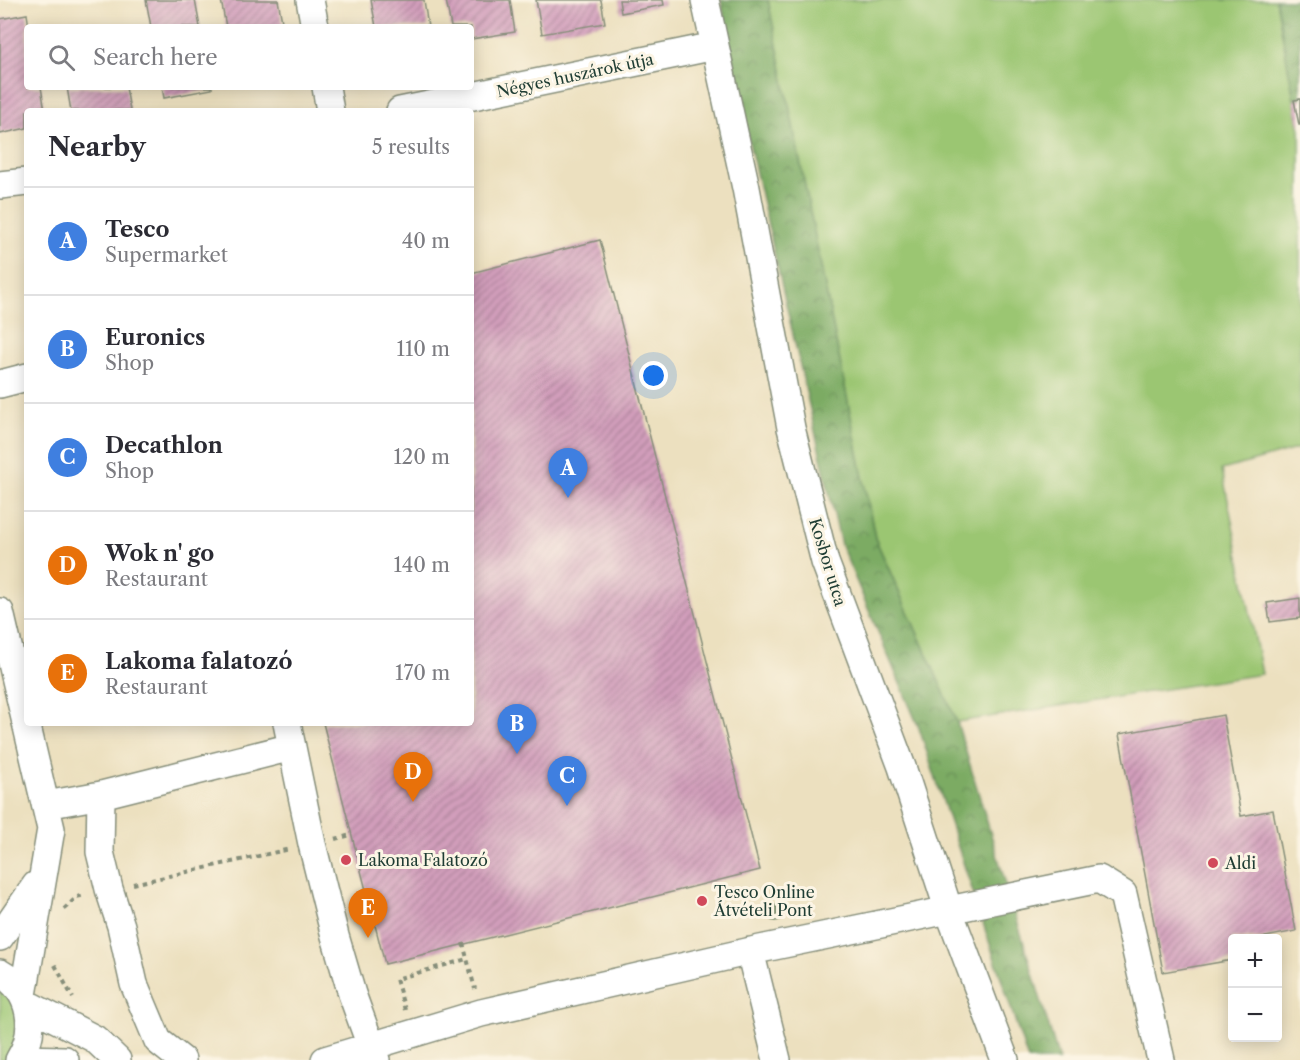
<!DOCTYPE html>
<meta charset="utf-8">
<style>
body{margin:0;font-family:"Libre Caslon Text",serif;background:#f7f7f7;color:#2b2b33}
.controls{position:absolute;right:18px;bottom:18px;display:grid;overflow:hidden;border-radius:6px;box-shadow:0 3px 15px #0003}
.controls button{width:54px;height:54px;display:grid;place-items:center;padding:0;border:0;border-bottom:2px solid #e1e1e2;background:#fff;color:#2b2b33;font:30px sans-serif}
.you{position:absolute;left:654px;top:376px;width:21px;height:21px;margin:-15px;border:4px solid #fff;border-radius:50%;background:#1a73e8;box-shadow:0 0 0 9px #1a73e833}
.badge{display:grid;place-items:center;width:39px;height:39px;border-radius:50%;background:#7c3aed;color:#fff;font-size:20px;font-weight:700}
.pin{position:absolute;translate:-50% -50px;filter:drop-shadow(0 2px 3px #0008)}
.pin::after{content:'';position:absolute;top:32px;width:21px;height:18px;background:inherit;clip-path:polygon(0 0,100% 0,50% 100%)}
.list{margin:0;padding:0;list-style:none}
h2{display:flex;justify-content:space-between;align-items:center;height:78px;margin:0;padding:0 24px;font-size:26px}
h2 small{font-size:20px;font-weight:400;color:#7c7c81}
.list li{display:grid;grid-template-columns:39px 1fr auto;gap:18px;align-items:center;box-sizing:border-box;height:108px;padding:0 24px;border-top:2px solid #e1e1e2}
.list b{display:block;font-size:22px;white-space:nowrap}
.list p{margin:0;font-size:20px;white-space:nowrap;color:#7c7c81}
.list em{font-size:20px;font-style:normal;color:#7c7c81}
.icon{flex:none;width:33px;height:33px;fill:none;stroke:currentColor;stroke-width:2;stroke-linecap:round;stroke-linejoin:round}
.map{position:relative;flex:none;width:1300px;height:1060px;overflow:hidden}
.search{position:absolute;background:#fff;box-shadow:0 3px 15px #0003;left:24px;top:24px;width:450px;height:66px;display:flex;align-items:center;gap:15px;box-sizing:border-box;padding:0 21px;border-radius:6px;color:#7c7c81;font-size:22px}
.panel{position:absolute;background:#fff;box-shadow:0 3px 15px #0003;left:24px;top:108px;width:450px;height:618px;border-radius:6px}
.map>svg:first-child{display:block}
.green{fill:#9bc672;stroke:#5d8253;stroke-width:1.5}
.forest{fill:url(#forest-crowns);stroke:#4e744c;stroke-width:1.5}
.building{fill:url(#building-hatch)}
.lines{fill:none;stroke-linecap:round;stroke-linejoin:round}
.minor-casing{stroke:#868e7a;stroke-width:30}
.path{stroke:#868e7a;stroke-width:4;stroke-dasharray:4.5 4.5;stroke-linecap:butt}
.minor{stroke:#fff;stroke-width:27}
.tree{fill:#8c997b}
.poi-dot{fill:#d1495b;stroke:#fcf5e5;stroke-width:2}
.labels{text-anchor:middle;stroke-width:6;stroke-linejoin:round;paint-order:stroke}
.street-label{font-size:16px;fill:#1f3d34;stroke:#fcf5e5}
.poi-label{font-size:16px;fill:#1f3d34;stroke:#fcf5e5;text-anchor:start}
</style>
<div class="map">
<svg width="1300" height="1060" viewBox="0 0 1300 1060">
<defs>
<pattern id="forest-crowns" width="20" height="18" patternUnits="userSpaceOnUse" patternTransform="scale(1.5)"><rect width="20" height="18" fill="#7cab64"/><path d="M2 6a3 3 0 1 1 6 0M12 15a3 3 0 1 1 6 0" fill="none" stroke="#658c53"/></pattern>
<pattern id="building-hatch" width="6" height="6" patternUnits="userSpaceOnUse" patternTransform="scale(1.5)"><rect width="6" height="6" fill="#d29ebb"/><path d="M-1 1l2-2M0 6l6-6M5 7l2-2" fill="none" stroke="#aa8299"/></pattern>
</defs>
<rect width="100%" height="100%" fill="#fcf5e5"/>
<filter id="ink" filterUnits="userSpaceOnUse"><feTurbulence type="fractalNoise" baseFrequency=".0167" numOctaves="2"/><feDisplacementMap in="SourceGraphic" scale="12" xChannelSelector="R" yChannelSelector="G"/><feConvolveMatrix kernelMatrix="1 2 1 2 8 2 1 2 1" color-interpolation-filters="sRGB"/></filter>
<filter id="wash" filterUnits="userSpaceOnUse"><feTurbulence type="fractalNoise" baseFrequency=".008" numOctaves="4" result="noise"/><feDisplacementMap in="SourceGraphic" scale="24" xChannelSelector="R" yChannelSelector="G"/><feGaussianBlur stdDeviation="1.35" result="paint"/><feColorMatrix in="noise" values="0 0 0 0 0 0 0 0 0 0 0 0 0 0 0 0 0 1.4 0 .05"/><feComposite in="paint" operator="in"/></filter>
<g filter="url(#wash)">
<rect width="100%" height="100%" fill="#ece0bf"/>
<path class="green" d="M768 0H1276L1300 130V448L1222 470 1262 674 957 722 875 538Z
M0 978 20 1000 12 1060H0Z"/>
<path class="forest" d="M721 0H768L875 538 957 722 1059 1060H1028L919 728 841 545 744 120Z
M1276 0H1300V99L1294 100Z"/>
<g id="blocks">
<path class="building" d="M146 0H195L200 27H151Z
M221 0H278L283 27H226Z
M371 0H424L428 27H376Z
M446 0H510L515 32 471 39V27H451Z
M536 0H601L605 23 542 34Z
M619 0H663L664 5 621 13Z
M27 14 29 27H27V87H41L45 111H27V128L0 134V19Z
M67 87H126L130 110 71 111Z
M162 87H212V89L164 98Z
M1300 99V125H1299L1294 100Z
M600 240 760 870 385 964 323 723H471V273Z
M1300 598V618L1270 622 1267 603Z
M1223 715 1241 816 1273 810 1296 931 1265 937V938H1232V960L1163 972 1119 734Z"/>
</g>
</g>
<g filter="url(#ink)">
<use href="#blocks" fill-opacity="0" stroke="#868e7a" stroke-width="1.5"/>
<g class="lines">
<g class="minor-casing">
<path id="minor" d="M310 0 315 27
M705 0 746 188 791 428 825 562 902 767 949 911 1005 1060
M326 87 330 111
M400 111 715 46
M0 185 27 182
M0 384 27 377
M0 612 51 829 23 995
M287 723 312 844 335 936 352 994 376 1060
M101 795 100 852 109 889 121 926 134 984 158 1041 182 1060
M46 805 101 795 292 747
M0 937 36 885
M750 951 777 1060
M0 973C32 991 38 1030 19 1060
M27 1004 95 1039 117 1060
M20 1059 65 1060
M325 1060 481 1013 760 949 1099 879 1123 894 1161 1060"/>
</g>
<path class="path" d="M335 839 351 835
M133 884 290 849
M64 909 77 897 85 895
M463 943 475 989
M55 965 73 998
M405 1010 396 979 467 959"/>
<use href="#minor" class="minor"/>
</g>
<circle class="tree" cx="775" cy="913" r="9"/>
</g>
<g class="poi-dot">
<circle cx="346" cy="860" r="6"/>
<circle cx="1213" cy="863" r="6"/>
<circle cx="702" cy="901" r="6"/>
</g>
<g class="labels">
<g class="street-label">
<text transform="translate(575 75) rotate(-12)" y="6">Négyes huszárok útja</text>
<text transform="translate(828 562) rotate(73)" y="6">Kosbor utca</text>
</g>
<g class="poi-label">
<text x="358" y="866">Lakoma Falatozó</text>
<text x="1225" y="869">Aldi</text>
<text x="714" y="898">Tesco Online<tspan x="714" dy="18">Átvételi Pont</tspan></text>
</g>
</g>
</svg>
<div class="controls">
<button>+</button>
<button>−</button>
</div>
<div class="you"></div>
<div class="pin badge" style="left:568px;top:498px;background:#3f7fe0">A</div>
<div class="pin badge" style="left:517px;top:754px;background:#3f7fe0">B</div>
<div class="pin badge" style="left:567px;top:806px;background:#3f7fe0">C</div>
<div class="pin badge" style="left:413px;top:802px;background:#e8710a">D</div>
<div class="pin badge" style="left:368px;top:938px;background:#e8710a">E</div>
<div class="search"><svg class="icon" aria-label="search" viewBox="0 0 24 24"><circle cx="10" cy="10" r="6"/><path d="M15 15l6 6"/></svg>Search here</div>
<section class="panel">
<h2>Nearby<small>5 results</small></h2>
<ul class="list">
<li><span class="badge" style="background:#3f7fe0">A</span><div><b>Tesco</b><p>Supermarket</p></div><em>40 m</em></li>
<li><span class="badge" style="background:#3f7fe0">B</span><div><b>Euronics</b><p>Shop</p></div><em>110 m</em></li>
<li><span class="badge" style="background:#3f7fe0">C</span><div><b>Decathlon</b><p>Shop</p></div><em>120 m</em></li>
<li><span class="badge" style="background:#e8710a">D</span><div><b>Wok n' go</b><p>Restaurant</p></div><em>140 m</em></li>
<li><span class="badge" style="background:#e8710a">E</span><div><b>Lakoma falatozó</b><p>Restaurant</p></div><em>170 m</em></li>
</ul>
</section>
</div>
